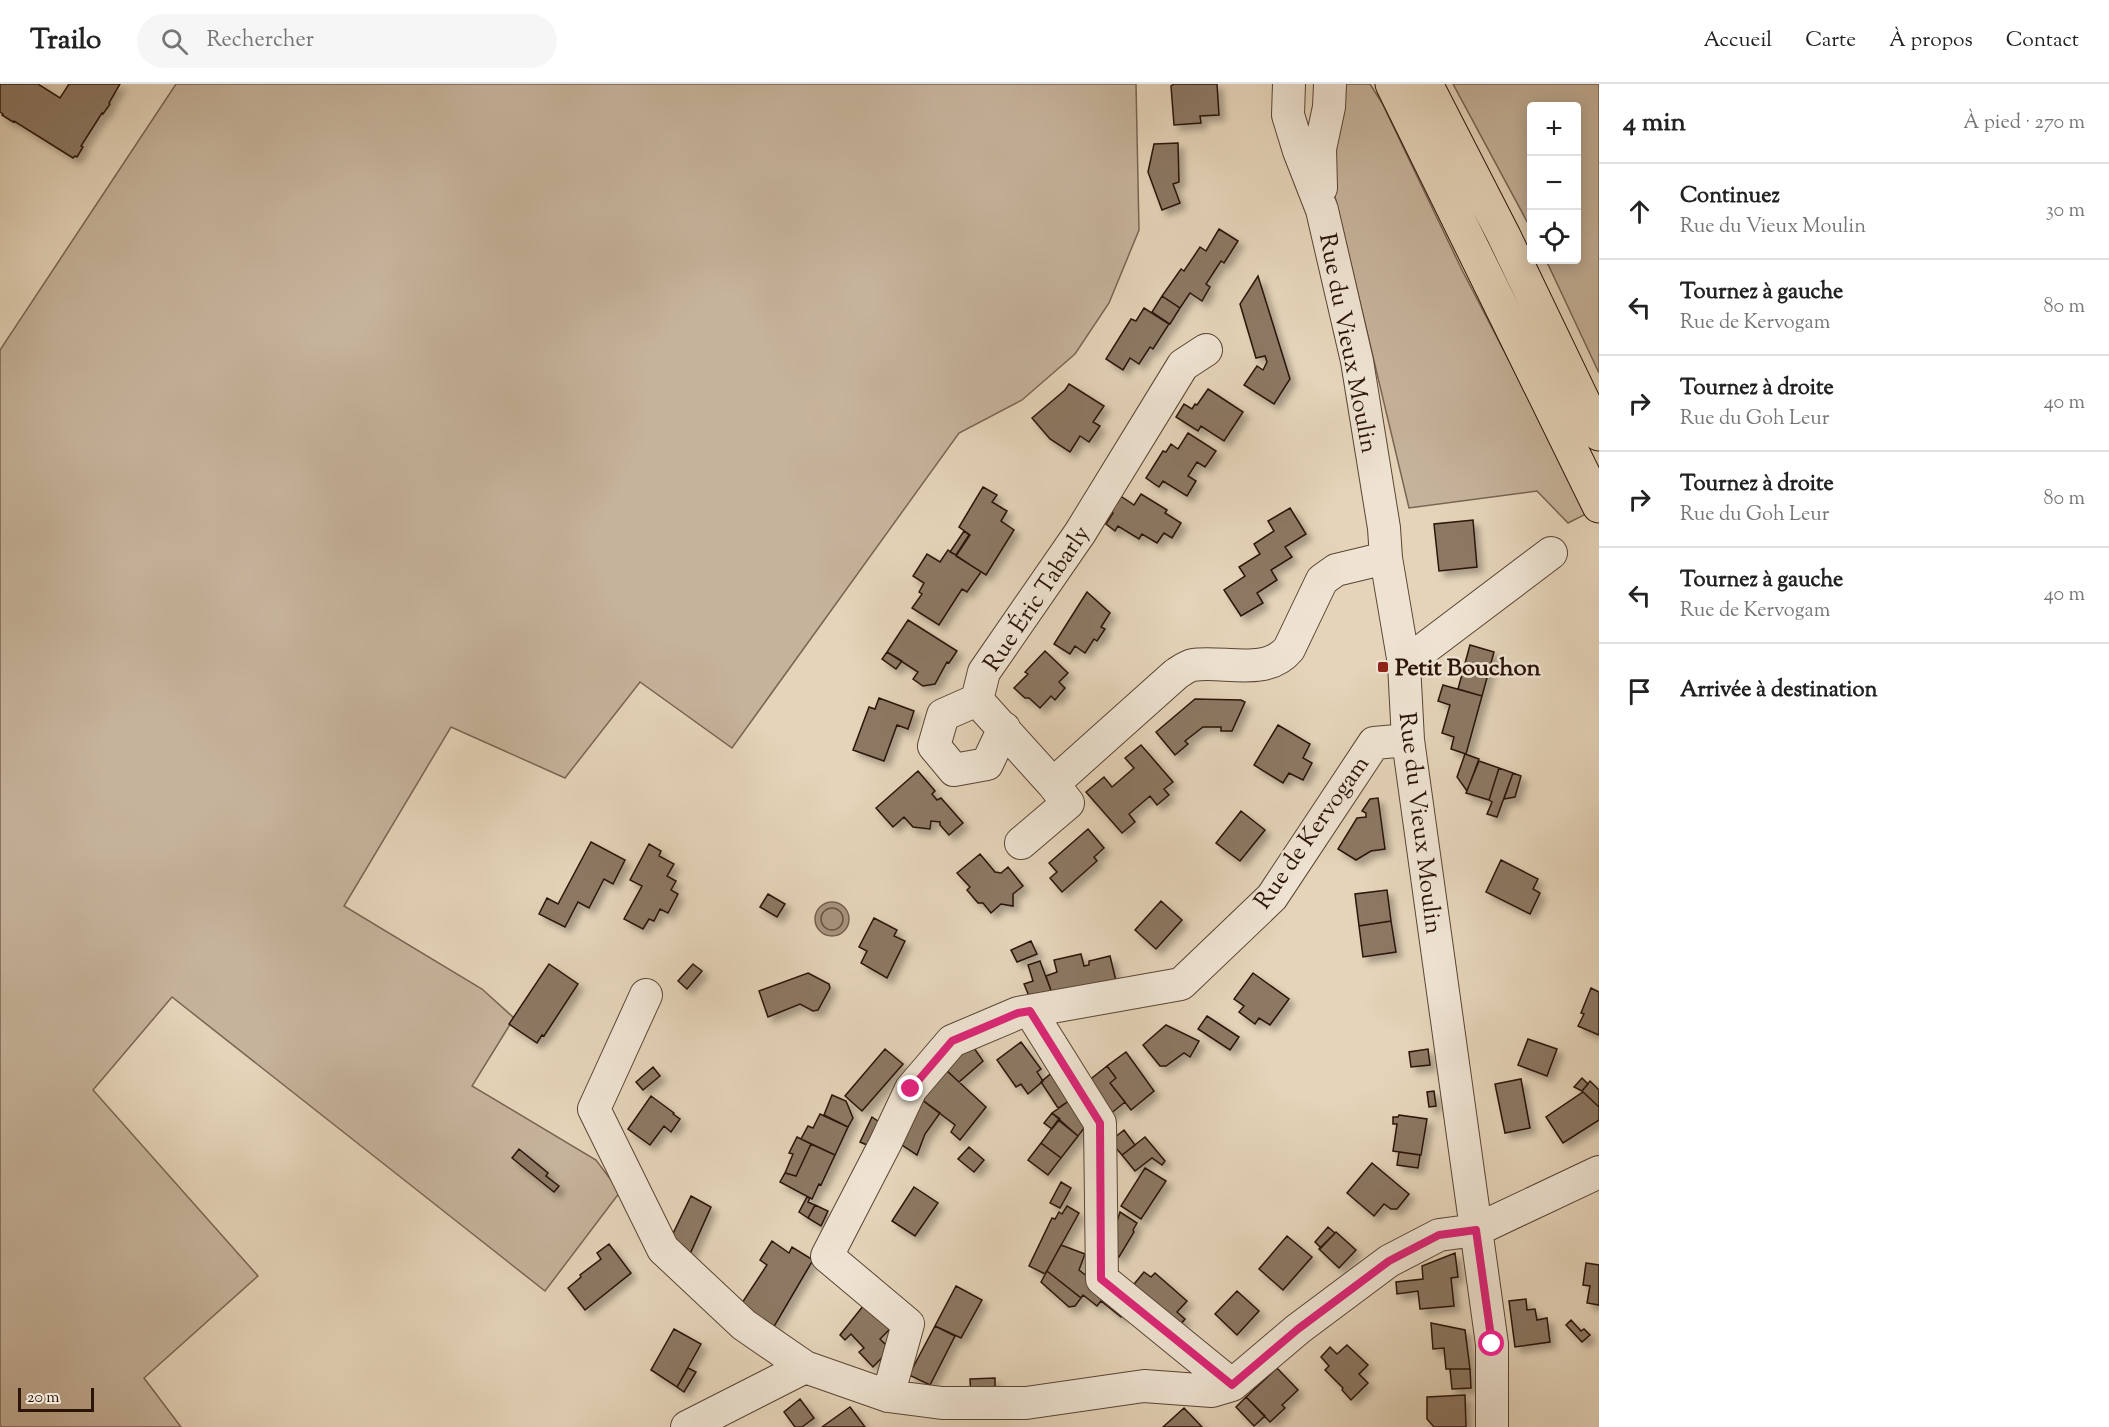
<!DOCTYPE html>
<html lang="fr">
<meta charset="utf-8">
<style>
body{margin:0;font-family:"Sorts Mill Goudy",serif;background:#f6f6f6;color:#222}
.controls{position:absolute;right:18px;top:18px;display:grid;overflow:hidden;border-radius:6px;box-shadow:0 3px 15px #0003}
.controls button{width:54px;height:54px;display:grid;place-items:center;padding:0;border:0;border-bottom:2px solid #e0e0e0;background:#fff;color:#222;font:30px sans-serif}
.scale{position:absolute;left:18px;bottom:15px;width:76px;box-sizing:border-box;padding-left:6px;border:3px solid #2c1408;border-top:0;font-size:16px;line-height:21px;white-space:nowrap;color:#2c1408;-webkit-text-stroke:4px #eee3d2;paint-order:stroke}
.stop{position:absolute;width:18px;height:18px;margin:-14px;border:4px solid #db2777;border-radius:50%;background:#fff}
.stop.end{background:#db2777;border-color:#fff;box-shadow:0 2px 6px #0008}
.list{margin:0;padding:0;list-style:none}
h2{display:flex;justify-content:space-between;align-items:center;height:78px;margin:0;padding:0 24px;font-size:26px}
h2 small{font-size:20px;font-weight:400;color:#767676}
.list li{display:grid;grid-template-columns:39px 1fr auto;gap:18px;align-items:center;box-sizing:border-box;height:96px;padding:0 24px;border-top:2px solid #e0e0e0}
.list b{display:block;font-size:22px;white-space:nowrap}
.list p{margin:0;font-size:20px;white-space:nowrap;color:#767676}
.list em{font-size:20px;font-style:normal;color:#767676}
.icon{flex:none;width:33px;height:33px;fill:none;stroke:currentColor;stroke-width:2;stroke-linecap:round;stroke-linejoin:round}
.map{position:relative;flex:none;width:1599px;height:1343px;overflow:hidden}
header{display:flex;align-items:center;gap:36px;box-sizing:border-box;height:84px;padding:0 30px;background:#fff;border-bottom:2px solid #e0e0e0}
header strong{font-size:28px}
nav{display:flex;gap:33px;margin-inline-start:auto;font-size:21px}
.search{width:420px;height:54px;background:#f6f6f6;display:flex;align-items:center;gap:15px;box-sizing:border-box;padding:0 21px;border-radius:33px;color:#767676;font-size:22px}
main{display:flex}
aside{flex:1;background:#fff}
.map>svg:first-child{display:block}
.green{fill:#c6b39b;stroke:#796452;stroke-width:1.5}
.water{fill:#a6937d;stroke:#75604e;stroke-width:1.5}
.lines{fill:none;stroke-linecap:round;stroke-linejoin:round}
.shore{stroke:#695442;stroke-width:1.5}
.building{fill:#8c7864;stroke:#2c1408;stroke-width:1.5;filter:url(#shadow)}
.minor-casing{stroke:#5a4434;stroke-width:34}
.major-casing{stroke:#2c1408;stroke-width:35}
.minor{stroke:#eee3d2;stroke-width:32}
.major{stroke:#e5d4b9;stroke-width:33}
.route{stroke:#db2777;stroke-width:8}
.poi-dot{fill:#8f2418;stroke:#eee3d2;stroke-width:2}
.labels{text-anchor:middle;stroke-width:5;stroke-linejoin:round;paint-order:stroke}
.street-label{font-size:24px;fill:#2c1408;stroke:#eee3d2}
.poi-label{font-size:24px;font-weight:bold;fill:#2c1408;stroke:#eee3d2;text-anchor:start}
</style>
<header>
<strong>Trailo</strong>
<div class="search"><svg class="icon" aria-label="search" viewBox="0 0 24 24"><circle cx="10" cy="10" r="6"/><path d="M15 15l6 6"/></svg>Rechercher</div>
<nav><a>Accueil</a><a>Carte</a><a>À propos</a><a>Contact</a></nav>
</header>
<main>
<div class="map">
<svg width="1599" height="1343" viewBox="0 0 1599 1343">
<defs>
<filter id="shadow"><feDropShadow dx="5.5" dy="5.5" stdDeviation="3" flood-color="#0004"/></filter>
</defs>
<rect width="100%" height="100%" fill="#e5d4b9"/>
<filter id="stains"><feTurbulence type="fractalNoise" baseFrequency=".00333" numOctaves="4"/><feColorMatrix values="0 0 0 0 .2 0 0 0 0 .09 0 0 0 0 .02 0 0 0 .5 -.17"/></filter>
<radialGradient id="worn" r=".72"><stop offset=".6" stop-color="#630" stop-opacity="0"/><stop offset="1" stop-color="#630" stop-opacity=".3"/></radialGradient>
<path class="green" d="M176 0H1136L1139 146 1109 219 1075 270 1022 316 959 349 732 664 640 598 565 694 451 643 344 822 482 905 514 934 472 1002 596 1076 620 1108 545 1207 172 913 93 1006 258 1192 144 1294 181 1343H2L0 1341V266Z
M1343 0H1370L1382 19 1462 186 1588 429 1568 439 1537 407 1409 424 1330 92Z
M1453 0H1599V289L1546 176H1576V22H1532L1531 145Z"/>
<path class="water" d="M815 835a17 17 0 1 1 34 0a17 17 0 1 1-34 0Z"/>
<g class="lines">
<path class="shore" d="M821 835a11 11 0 1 1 22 0a11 11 0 1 1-22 0Z"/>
</g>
<path class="building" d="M0 0H38L60 14 69 0H120L109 19 110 20 103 30 102 29 81 62 83 63 77 73 75 72 73 74 14 37 13 38 2 31 3 30 0 28Z
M1174 0H1217L1219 31 1200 32 1201 39 1174 41 1171 2Z
M1178 59 1179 98 1173 100 1180 119 1162 126 1148 88 1154 60Z
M1219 145 1238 157 1224 179 1221 177 1206 200 1210 203 1202 217 1190 209 1180 224 1162 212 1181 185 1184 187 1200 163 1206 167Z
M1258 192 1290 295 1274 320 1244 301 1257 282 1263 286 1267 278 1265 272 1256 274 1240 220Z
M1162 212 1180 224 1170 240 1152 228Z
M1144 224 1169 240 1153 265 1150 263 1139 280 1130 274 1123 286 1106 275 1131 235 1136 237Z
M1069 300 1104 322 1093 338 1100 342 1089 358 1080 352 1070 368 1050 355 1032 334 1065 306Z
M1208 305 1243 328 1224 357 1201 342 1198 347 1176 333 1184 320 1192 325 1195 320 1197 321Z
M1188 349 1216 367 1205 383 1197 378 1188 392 1196 397 1187 412 1163 397 1159 403 1146 394 1163 367 1166 368 1171 360 1178 365Z
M983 403 997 411 992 418 1007 427 1001 437 1014 446 986 491 956 472 970 451 959 443Z
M1141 410 1167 426 1165 429 1181 439 1172 454 1164 449 1157 459 1142 450 1139 455 1118 442 1115 447 1106 440 1113 429 1108 426 1119 411 1134 421Z
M1290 424 1306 450 1285 463 1292 473 1271 486 1277 496 1257 509 1263 519 1241 532 1224 506 1245 492 1239 483 1260 470 1254 460 1274 447 1268 437Z
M1473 436 1477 483 1439 487 1434 440Z
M964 447 969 451 956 471 950 468Z
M948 466 981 488 967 508 962 505 939 541 912 524 922 510 919 508 924 499 913 492 927 470 940 478Z
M1087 508 1110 529 1101 543 1105 545 1097 557 1094 555 1085 569 1075 562 1070 570 1054 560Z
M908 536 957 567 949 579 947 578 935 600 923 602 913 595 918 588 887 568Z
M1470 561 1494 568 1482 612 1458 605Z
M1045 567 1068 589 1059 598 1065 604 1055 616 1051 612 1040 624 1029 614H1025L1014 604 1028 590 1025 588Z
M887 568 902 577 896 585 882 575Z
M1443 601 1482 612 1466 670 1451 665 1454 653 1442 649 1450 621 1438 617Z
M879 614 914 627 908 645 897 641 884 677 853 666 869 623 875 625Z
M1195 615 1241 616 1245 618 1232 647H1221V643H1203L1185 657 1188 660 1175 671 1156 648Z
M1278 641 1310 660 1303 674 1312 679 1303 696 1289 689 1283 699 1254 681Z
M1141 661 1173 698 1164 705 1169 711 1157 721 1150 712 1129 730 1135 738 1122 749 1086 708 1104 693 1112 703 1134 684 1125 674Z
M1465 670 1479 675 1467 707 1457 693Z
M1479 677 1499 684 1489 716 1466 709Z
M1499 684 1513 689 1497 733 1487 730 1492 718 1489 716Z
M918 687 935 707 932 710 937 716 941 714 963 739 949 751 940 741V738L931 737 930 745 913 743 904 733 893 743 876 724Z
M1513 689 1521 692 1515 713 1504 715Z
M1378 714 1385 765 1371 767 1356 776 1338 765 1357 734 1366 733V729L1362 727 1370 715Z
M1241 727 1265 746 1240 777 1216 759Z
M1088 745 1104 764 1094 773 1097 777 1062 808 1050 794 1057 788 1049 779Z
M591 758 625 776 613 800 604 795 589 824 578 818 565 843 539 830 547 814 558 820Z
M649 760 661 767 659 772 674 780 667 792 676 797 671 806 678 810 668 829 660 825 654 837 649 835 643 845 624 835 642 802 630 796Z
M980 770 995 788 1001 789 1008 783 1023 802 1013 810V822L1001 820 991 829 983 819H978L967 806 970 803 957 789Z
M1501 776 1538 795 1533 805 1540 809 1530 830 1486 808Z
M1387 806 1391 837 1359 842 1355 810Z
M768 810 785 820 777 833 760 823Z
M1161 817 1182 836 1156 865 1135 846Z
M874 834 897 846 894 852 905 857 887 894 861 879 867 867 859 863Z
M1391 837 1396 868 1363 873 1359 842Z
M1031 857 1037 870 1017 878 1011 866Z
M1081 870 1084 882 1089 881V877L1110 872 1116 897 1053 912 1046 892 1057 888 1054 876Z
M1040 877 1053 912 1031 917 1024 900 1033 897 1028 881Z
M549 880 578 900 544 952 542 951 537 959 509 940Z
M693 880 702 887 687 905 678 897Z
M808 889 829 900 830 904 818 926 813 927 800 920 768 933 759 907Z
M1253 889 1289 915 1270 941 1259 934 1255 940 1239 928 1244 922 1234 915Z
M1591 904 1599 908V951L1578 942 1584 930 1581 929Z
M1207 932 1239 953 1230 966 1198 945Z
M1166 941 1199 957 1190 973 1184 969 1166 982H1160L1143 961Z
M1528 955 1557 965 1547 992 1518 981Z
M1021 958 1041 985 1037 988 1043 997 1028 1010 1021 1000 1016 1003 997 976Z
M972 961 983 977 959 998 945 985Z
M885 965 903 980 862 1027 845 1012Z
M1428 965 1430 981 1411 983 1409 968Z
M1126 968 1154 1007 1131 1026 1110 999 1116 994 1107 982Z
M1107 982 1116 994 1110 999 1125 1018 1104 1035 1082 1002Z
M653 983 660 992 643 1006 636 998Z
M945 985 986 1023 960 1056 951 1048 955 1041 921 1015Z
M1055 986 1073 1014 1058 1024 1041 998Z
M1582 994 1588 1000 1582 1007 1574 1003Z
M1521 995 1530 1044 1505 1049 1495 1000Z
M1590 997 1599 1006V1023L1582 1007Z
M1434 1007 1436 1022 1429 1023 1427 1008Z
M1583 1008 1599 1023V1036L1563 1059 1546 1033Z
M832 1011 846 1017 853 1034 848 1043 824 1031Z
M651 1012 674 1029 673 1030 680 1035 671 1048 664 1042 650 1061 628 1045Z
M921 1015 940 1029 925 1050 917 1071 896 1057Z
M1069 1017 1091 1035 1078 1052 1052 1029Z
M1052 1029 1060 1035 1052 1045 1044 1039Z
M820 1030 848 1043 835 1071 801 1055 808 1042 813 1044Z
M1399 1031 1427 1035 1421 1071 1393 1067 1397 1040H1393V1033H1398Z
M872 1033 885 1042 874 1064 860 1058Z
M1058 1036 1078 1052 1061 1074 1041 1059Z
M1124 1046 1135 1061 1122 1071 1110 1057Z
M797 1053 811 1060 796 1092 785 1089 793 1070 789 1069Z
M1145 1053 1165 1077 1162 1081 1152 1074 1135 1087 1122 1071Z
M1041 1059 1061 1074 1048 1091 1028 1076Z
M811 1060 835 1071 821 1101 819 1100 812 1115 780 1098 785 1089 796 1092Z
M969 1063 984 1076 974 1088 958 1075Z
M519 1065 548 1089 546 1092 559 1102 554 1108 512 1074Z
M1399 1068 1420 1071 1418 1084 1397 1081Z
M1372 1079 1409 1110 1397 1125H1391L1384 1120 1374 1132 1347 1109Z
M1145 1084 1166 1097 1141 1135 1121 1122Z
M1061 1098 1071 1104 1060 1124 1050 1119Z
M914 1103 938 1119 915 1152 892 1137Z
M691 1112 711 1123 686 1179 669 1158Z
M807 1113 810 1114 808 1118 815 1121 808 1134 799 1128Z
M815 1121 828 1127 821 1142 808 1134Z
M1067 1122 1079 1129 1045 1190 1029 1182 1052 1134 1055 1135 1059 1128 1062 1130Z
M1120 1128 1137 1139 1133 1146 1134 1148 1119 1173 1108 1166Z
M1328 1143 1335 1149 1321 1164 1315 1158Z
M1336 1148 1356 1166 1339 1184 1319 1165Z
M1287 1152 1312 1173 1283 1206 1259 1185Z
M772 1157 789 1169 792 1163 813 1176 772 1246 740 1222 767 1181 760 1176Z
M609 1160 631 1189 585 1226 568 1204 581 1193 580 1191 601 1175 597 1169Z
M1061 1161 1085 1170 1079 1186 1128 1224 1121 1233 1101 1217 1097 1222 1083 1211 1081 1214 1047 1187Z
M1455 1169 1458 1193 1451 1194 1454 1222 1420 1225 1418 1207 1397 1210 1396 1198 1423 1195 1422 1182Z
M1586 1179 1599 1181V1221L1587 1219 1590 1202 1583 1201Z
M1047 1187 1081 1214 1075 1222 1069 1223 1041 1198Z
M1144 1188 1151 1193 1155 1189 1187 1217 1177 1228 1185 1235 1175 1247 1130 1205Z
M956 1202 982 1216 961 1254 935 1242Z
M1237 1207 1259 1227 1237 1251 1215 1230Z
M1526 1215 1527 1226 1535 1225 1537 1236 1547 1234 1550 1258 1515 1263 1509 1217Z
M867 1217 893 1242 880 1255 890 1265 873 1283 859 1268 864 1264 851 1250 845 1256 840 1251Z
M1571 1236 1581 1247 1584 1245 1590 1251 1582 1258 1566 1241Z
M1431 1239 1465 1246 1470 1285H1446L1444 1264 1433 1265Z
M935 1242 955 1252 930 1301 909 1291Z
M674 1245 701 1260 677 1303 651 1286Z
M1347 1261 1368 1281 1359 1290 1368 1299 1351 1316 1342 1306 1343 1304 1325 1286 1329 1282 1321 1273 1330 1263 1337 1270Z
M688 1284 696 1288 684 1308 677 1303Z
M1277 1284 1298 1306 1282 1321 1285 1324 1270 1338 1246 1313Z
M1450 1285H1470L1471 1304 1452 1305Z
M995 1294V1314L971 1315 970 1295Z
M1465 1311 1466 1343H1434L1427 1335V1313Z
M1246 1313 1265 1332 1254 1342 1236 1323Z
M800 1315 814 1334 802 1343H795L784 1328Z
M850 1323 865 1343H822Z
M1184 1324 1202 1343H1163Z"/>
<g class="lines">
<g class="minor-casing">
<path id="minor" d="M1289 0 1288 31 1299 67 1322 126 1357 277 1384 444 1386 474 1404 580 1408 656 1492 1260V1343
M1321 104 1320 65 1329 23 1330 0
M1206 266 1183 281 1080 449 984 588 977 616 1053 700 1176 590C1181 587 1187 582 1193 581 1223 576 1266 593 1289 565L1322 496 1336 486 1386 474
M1404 580 1551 469
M977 616 943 631 934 662 954 686 987 680 1004 644
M1408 656 1374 659 1272 813 1181 900 1018 929 952 957 911 1005 885 1060 827 1172 908 1240 888 1312 942 1319H1026L1144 1302 1212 1307 1232 1301 1298 1245 1389 1177 1439 1151 1476 1146 1599 1088
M1021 759 1068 719 1053 700
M646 911 594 1025 663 1165 744 1241 805 1283 888 1312
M1030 927 1100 1039 1102 1195 1232 1301
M687 1343 805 1283"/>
</g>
<g class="major-casing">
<path id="major" d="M1392 0 1599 422
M1426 0 1504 152 1599 350"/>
</g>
<use href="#minor" class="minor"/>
<use href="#major" class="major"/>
</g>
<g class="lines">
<path class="route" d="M911 1005 952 957 1018 929 1030 927 1100 1039 1101 1195 1232 1301 1298 1245 1389 1177 1439 1151 1476 1146 1492 1260"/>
</g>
<rect class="poi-dot" x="1377" y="577" width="12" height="12" rx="3"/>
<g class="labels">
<g class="street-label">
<text transform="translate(1349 259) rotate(79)" y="8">Rue du Vieux Moulin</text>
<text transform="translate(1036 514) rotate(-56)" y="8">Rue Éric Tabarly</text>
<text transform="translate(1421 739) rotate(83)" y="8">Rue du Vieux Moulin</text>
<text transform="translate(1311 748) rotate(-55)" y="8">Rue de Kervogam</text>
</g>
<g class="poi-label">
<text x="1395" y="591">Petit Bouchon</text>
</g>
</g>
<rect width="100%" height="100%" filter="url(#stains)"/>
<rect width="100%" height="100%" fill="url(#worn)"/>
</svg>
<div class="controls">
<button>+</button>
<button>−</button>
<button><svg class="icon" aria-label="locate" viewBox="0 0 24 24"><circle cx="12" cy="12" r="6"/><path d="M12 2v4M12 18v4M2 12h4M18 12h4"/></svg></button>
</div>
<div class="scale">20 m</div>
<div class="stop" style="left:1492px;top:1260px"></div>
<div class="stop end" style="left:911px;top:1005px"></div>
</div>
<aside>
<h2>4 min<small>À pied · 270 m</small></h2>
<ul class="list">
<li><svg class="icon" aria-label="ahead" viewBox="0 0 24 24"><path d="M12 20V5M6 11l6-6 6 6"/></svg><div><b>Continuez</b><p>Rue du Vieux Moulin</p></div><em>30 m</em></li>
<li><svg class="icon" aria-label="left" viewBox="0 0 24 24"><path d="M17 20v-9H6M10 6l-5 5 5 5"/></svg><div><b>Tournez à gauche</b><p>Rue de Kervogam</p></div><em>80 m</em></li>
<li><svg class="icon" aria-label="right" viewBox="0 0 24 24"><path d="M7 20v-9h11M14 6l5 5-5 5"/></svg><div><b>Tournez à droite</b><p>Rue du Goh Leur</p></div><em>40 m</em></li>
<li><svg class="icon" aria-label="right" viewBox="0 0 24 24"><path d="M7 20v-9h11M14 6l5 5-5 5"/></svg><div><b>Tournez à droite</b><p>Rue du Goh Leur</p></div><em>80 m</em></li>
<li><svg class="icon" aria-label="left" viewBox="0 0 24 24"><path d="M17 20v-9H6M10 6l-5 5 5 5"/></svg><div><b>Tournez à gauche</b><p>Rue de Kervogam</p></div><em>40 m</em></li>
<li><svg class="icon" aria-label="arrive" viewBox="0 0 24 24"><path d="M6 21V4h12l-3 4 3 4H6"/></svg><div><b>Arrivée à destination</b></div></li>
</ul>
</aside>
</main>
